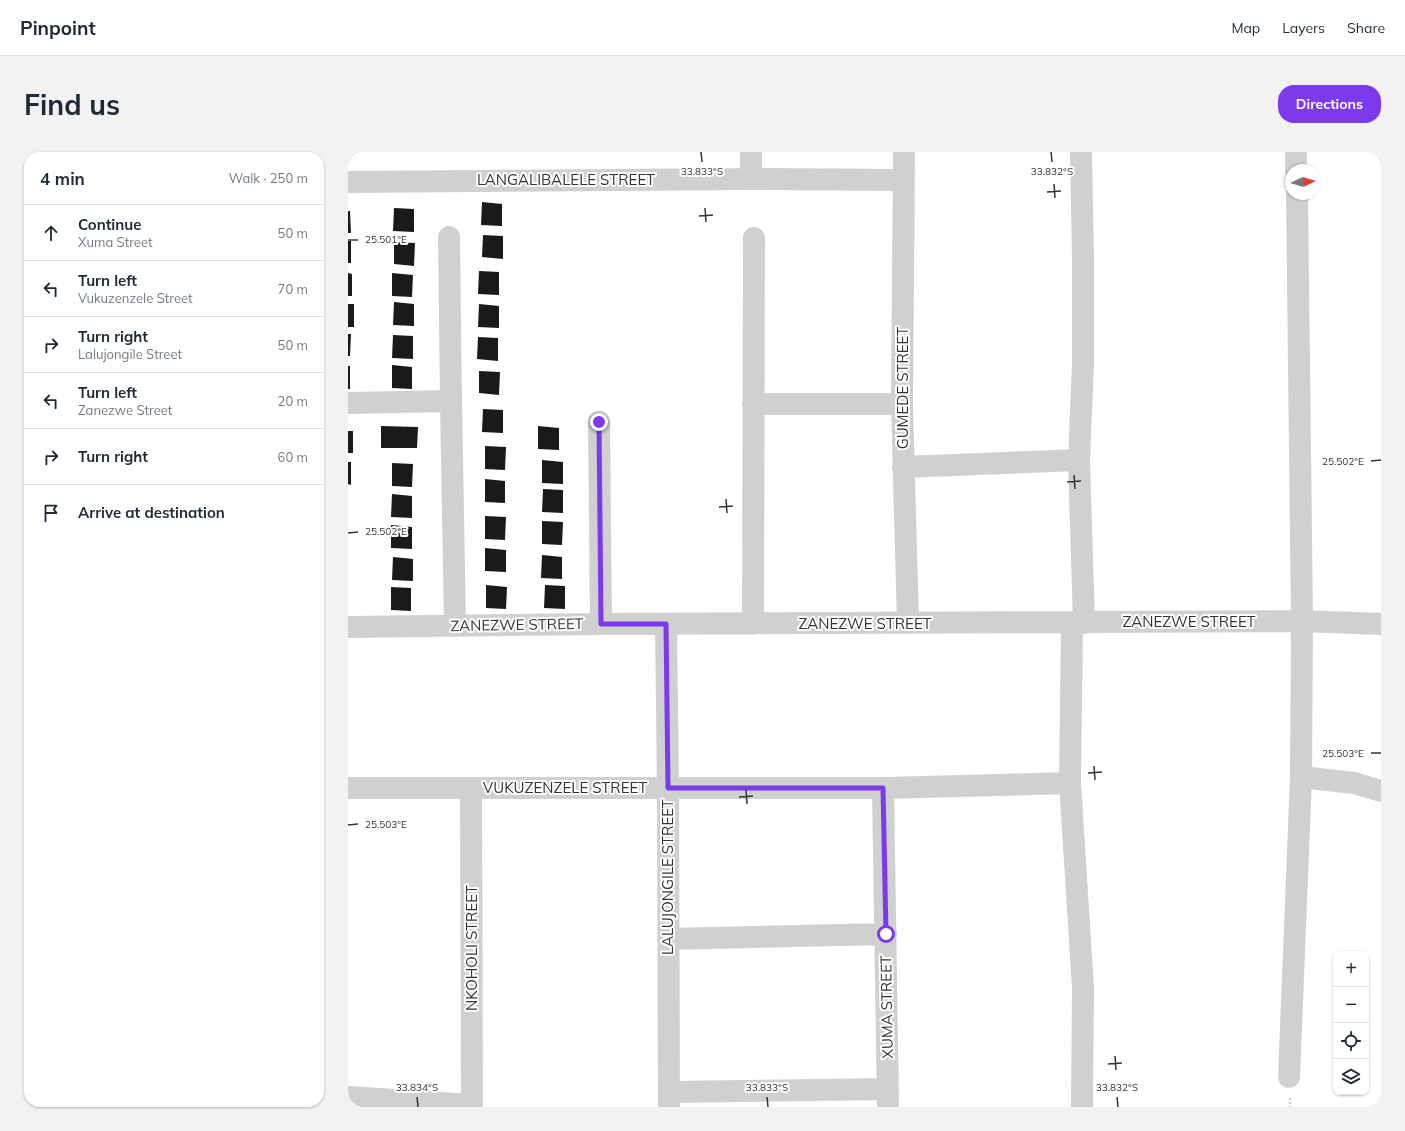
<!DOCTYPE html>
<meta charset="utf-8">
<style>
body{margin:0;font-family:Mulish,sans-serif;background:#f2f2f3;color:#1f2937}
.controls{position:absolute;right:12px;bottom:12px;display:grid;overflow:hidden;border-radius:8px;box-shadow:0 1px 3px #0004}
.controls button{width:36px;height:36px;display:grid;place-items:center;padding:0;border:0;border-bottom:1px solid #e0e1e3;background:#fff;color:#1f2937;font:20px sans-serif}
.compass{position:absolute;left:937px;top:12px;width:36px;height:36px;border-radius:50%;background:#fff;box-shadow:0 1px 3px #0004;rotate:86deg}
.stop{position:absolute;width:12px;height:12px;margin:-9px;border:3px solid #7c3aed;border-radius:50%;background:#fff}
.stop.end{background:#7c3aed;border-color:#fff;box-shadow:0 1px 4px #0008}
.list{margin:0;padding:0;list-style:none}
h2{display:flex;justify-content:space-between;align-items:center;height:52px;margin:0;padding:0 16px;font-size:17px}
h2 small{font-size:13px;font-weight:400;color:#747a83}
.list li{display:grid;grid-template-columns:26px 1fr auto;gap:12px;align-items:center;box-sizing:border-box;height:56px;padding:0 16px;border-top:1px solid #e0e1e3}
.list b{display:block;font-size:15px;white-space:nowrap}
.list p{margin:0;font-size:13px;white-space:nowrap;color:#747a83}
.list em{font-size:13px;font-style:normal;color:#747a83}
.icon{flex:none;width:22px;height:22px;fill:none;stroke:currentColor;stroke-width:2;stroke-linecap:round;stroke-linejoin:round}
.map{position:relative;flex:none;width:1033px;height:955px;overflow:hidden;border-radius:16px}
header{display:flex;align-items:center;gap:24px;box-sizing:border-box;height:56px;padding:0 20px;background:#fff;border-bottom:1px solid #e0e1e3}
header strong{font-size:19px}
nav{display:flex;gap:22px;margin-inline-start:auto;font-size:14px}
.intro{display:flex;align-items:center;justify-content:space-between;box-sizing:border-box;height:96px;padding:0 24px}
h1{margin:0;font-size:28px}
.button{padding:10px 18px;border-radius:16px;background:#7c3aed;color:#fff;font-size:14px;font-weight:700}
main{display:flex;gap:24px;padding:0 24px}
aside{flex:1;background:#fff;border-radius:16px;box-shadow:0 1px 3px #0004}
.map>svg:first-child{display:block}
.building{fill:#1a1a1a}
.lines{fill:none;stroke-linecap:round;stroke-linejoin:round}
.path{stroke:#cdcdcd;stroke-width:2.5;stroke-dasharray:2 2;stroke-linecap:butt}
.minor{stroke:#d0d0d0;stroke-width:22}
.route{stroke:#7c3aed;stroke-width:5}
.ticks{fill:none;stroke:#333;stroke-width:1.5}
.labels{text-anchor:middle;stroke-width:4;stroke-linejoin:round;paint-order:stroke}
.street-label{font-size:15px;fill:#333;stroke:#fff}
.ticks-label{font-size:10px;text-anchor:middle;fill:#333;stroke:#fff;stroke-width:4;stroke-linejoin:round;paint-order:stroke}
</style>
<header>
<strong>Pinpoint</strong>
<nav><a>Map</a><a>Layers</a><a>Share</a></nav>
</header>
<div class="intro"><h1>Find us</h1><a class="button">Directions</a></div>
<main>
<aside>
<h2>4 min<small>Walk · 250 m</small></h2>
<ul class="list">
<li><svg class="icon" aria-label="ahead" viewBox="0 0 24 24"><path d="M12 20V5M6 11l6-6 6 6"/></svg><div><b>Continue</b><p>Xuma Street</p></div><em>50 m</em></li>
<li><svg class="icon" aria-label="left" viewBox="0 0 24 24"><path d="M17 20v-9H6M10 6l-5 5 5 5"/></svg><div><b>Turn left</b><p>Vukuzenzele Street</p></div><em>70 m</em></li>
<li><svg class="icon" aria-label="right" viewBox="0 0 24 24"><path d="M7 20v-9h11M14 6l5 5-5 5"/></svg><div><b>Turn right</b><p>Lalujongile Street</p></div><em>50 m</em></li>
<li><svg class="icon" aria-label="left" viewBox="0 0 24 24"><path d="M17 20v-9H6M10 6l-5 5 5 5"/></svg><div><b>Turn left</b><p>Zanezwe Street</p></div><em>20 m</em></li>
<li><svg class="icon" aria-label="right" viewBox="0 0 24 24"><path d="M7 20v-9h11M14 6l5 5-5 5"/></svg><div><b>Turn right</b></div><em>60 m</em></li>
<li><svg class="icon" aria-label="arrive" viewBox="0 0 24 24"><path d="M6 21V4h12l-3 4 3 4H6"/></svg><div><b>Arrive at destination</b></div></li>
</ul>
</aside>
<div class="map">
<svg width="1033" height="955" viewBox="0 0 1033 955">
<rect width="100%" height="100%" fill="#fff"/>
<path class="building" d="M134 50 154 52V74L133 73Z
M46 56 66 57V80L45 79Z
M0 59H2L3 81H0Z
M135 83 155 84V107L134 105Z
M0 89H3V111H0Z
M46 90 67 91 66 114 46 112Z
M131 119 151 120V143L130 142Z
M0 121 4 122V144H0Z
M44 121 65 123 64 145 44 144Z
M46 150 66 152V174L45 173Z
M0 152H6V175H0Z
M131 152 151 154V176L130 175Z
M0 182H3L2 204H0Z
M45 183 65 184V207L44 206Z
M130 185 150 186V209L129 207Z
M44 213 64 215V237L44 236Z
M0 214H2V237H0Z
M131 219 152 220 151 243 131 241Z
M135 257 155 258V281L134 280Z
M33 274 70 275 69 296H33Z
M190 274 211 276V298L190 297Z
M0 279H5V301H0Z
M137 294 158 295 157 318 137 317Z
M194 308 215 310V332L194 331Z
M0 310H3V333L0 332Z
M44 311 65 312 64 335 44 334Z
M137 327 157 329V351L137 350Z
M195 337 215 338V361L194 360Z
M44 342 64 344V366L43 365Z
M137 364 158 365 157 388 137 387Z
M194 369 215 370 214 393 194 392Z
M43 373 64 375V397L43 396Z
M137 396 158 398V420L137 419Z
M194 403 214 405V427L193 426Z
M45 405 65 407V429L44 428Z
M138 433 159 435 158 457 138 456Z
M197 433 217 434V457L196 456Z
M43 435 63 436V459L43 458Z"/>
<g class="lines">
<path class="path" d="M942 946V955"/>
<path class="minor" d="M403 0V27
M556 0 554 252 560 471
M733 0 735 107V212L731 308 736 471
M948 0V18
M0 30 403 27 555 28
M101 85 103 249
M0 251 103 249 107 474
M405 252H554
M251 270 253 472
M555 315 731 308
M724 470 722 631 735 836 734 955
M318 472 320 636 321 955
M405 472 406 86
M0 475 253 472 954 469 1033 472
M953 625 1006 631 1033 639
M0 636H535L722 631
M535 636 540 955
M123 637 124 955
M320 787 538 782
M941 925 953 625 954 469 949 42
M321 940 540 937
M0 945 124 953"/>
</g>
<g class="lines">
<path class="route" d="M251 270 253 472H318L320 636H535L538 782"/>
</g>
<path class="ticks" d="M353 0 354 10M703 0 704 10M706 32 707 46M699 40 713 39M357 56 358 70M351 64 365 63M0 88H10M1023 309 1033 308M726 323 727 337M719 330 733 329M378 347 379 361M371 355 385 354M0 381 10 380M1023 601H1033M746 614 747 628M740 621 754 620M398 638 399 652M391 645 405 644M0 673 10 672M767 904 768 918M760 912 774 911M69 945 70 955M419 945 420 955M769 945 770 955"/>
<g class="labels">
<g class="street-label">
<text x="218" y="33">LANGALIBALELE STREET</text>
<text transform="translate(555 236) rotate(-90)" y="5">GUMEDE STREET</text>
<text x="841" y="475">ZANEZWE STREET</text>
<text x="517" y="477">ZANEZWE STREET</text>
<text transform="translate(169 473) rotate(-1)" y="5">ZANEZWE STREET</text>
<text x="217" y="641">VUKUZENZELE STREET</text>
<text transform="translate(320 725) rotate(-90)" y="5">LALUJONGILE STREET</text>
<text transform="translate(124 796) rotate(-90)" y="5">NKOHOLI STREET</text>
<text transform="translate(539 855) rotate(-91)" y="5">XUMA STREET</text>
</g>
</g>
<g class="ticks-label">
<text x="354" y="23">33.833°S</text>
<text x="704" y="23">33.832°S</text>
<text x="38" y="91">25.501°E</text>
<text x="995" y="313">25.502°E</text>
<text x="38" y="383">25.502°E</text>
<text x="995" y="605">25.503°E</text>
<text x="38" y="676">25.503°E</text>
<text x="69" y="939">33.834°S</text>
<text x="419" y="939">33.833°S</text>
<text x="769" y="939">33.832°S</text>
</g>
</svg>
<div class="controls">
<button>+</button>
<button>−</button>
<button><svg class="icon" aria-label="locate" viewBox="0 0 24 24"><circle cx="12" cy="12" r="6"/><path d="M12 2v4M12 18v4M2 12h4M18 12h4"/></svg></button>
<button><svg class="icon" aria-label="layers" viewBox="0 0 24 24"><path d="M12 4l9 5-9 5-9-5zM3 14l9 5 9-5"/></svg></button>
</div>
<svg class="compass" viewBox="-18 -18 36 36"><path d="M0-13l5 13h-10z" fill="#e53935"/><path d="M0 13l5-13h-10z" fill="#747a83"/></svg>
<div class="stop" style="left:538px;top:782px"></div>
<div class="stop end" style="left:251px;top:270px"></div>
</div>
</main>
